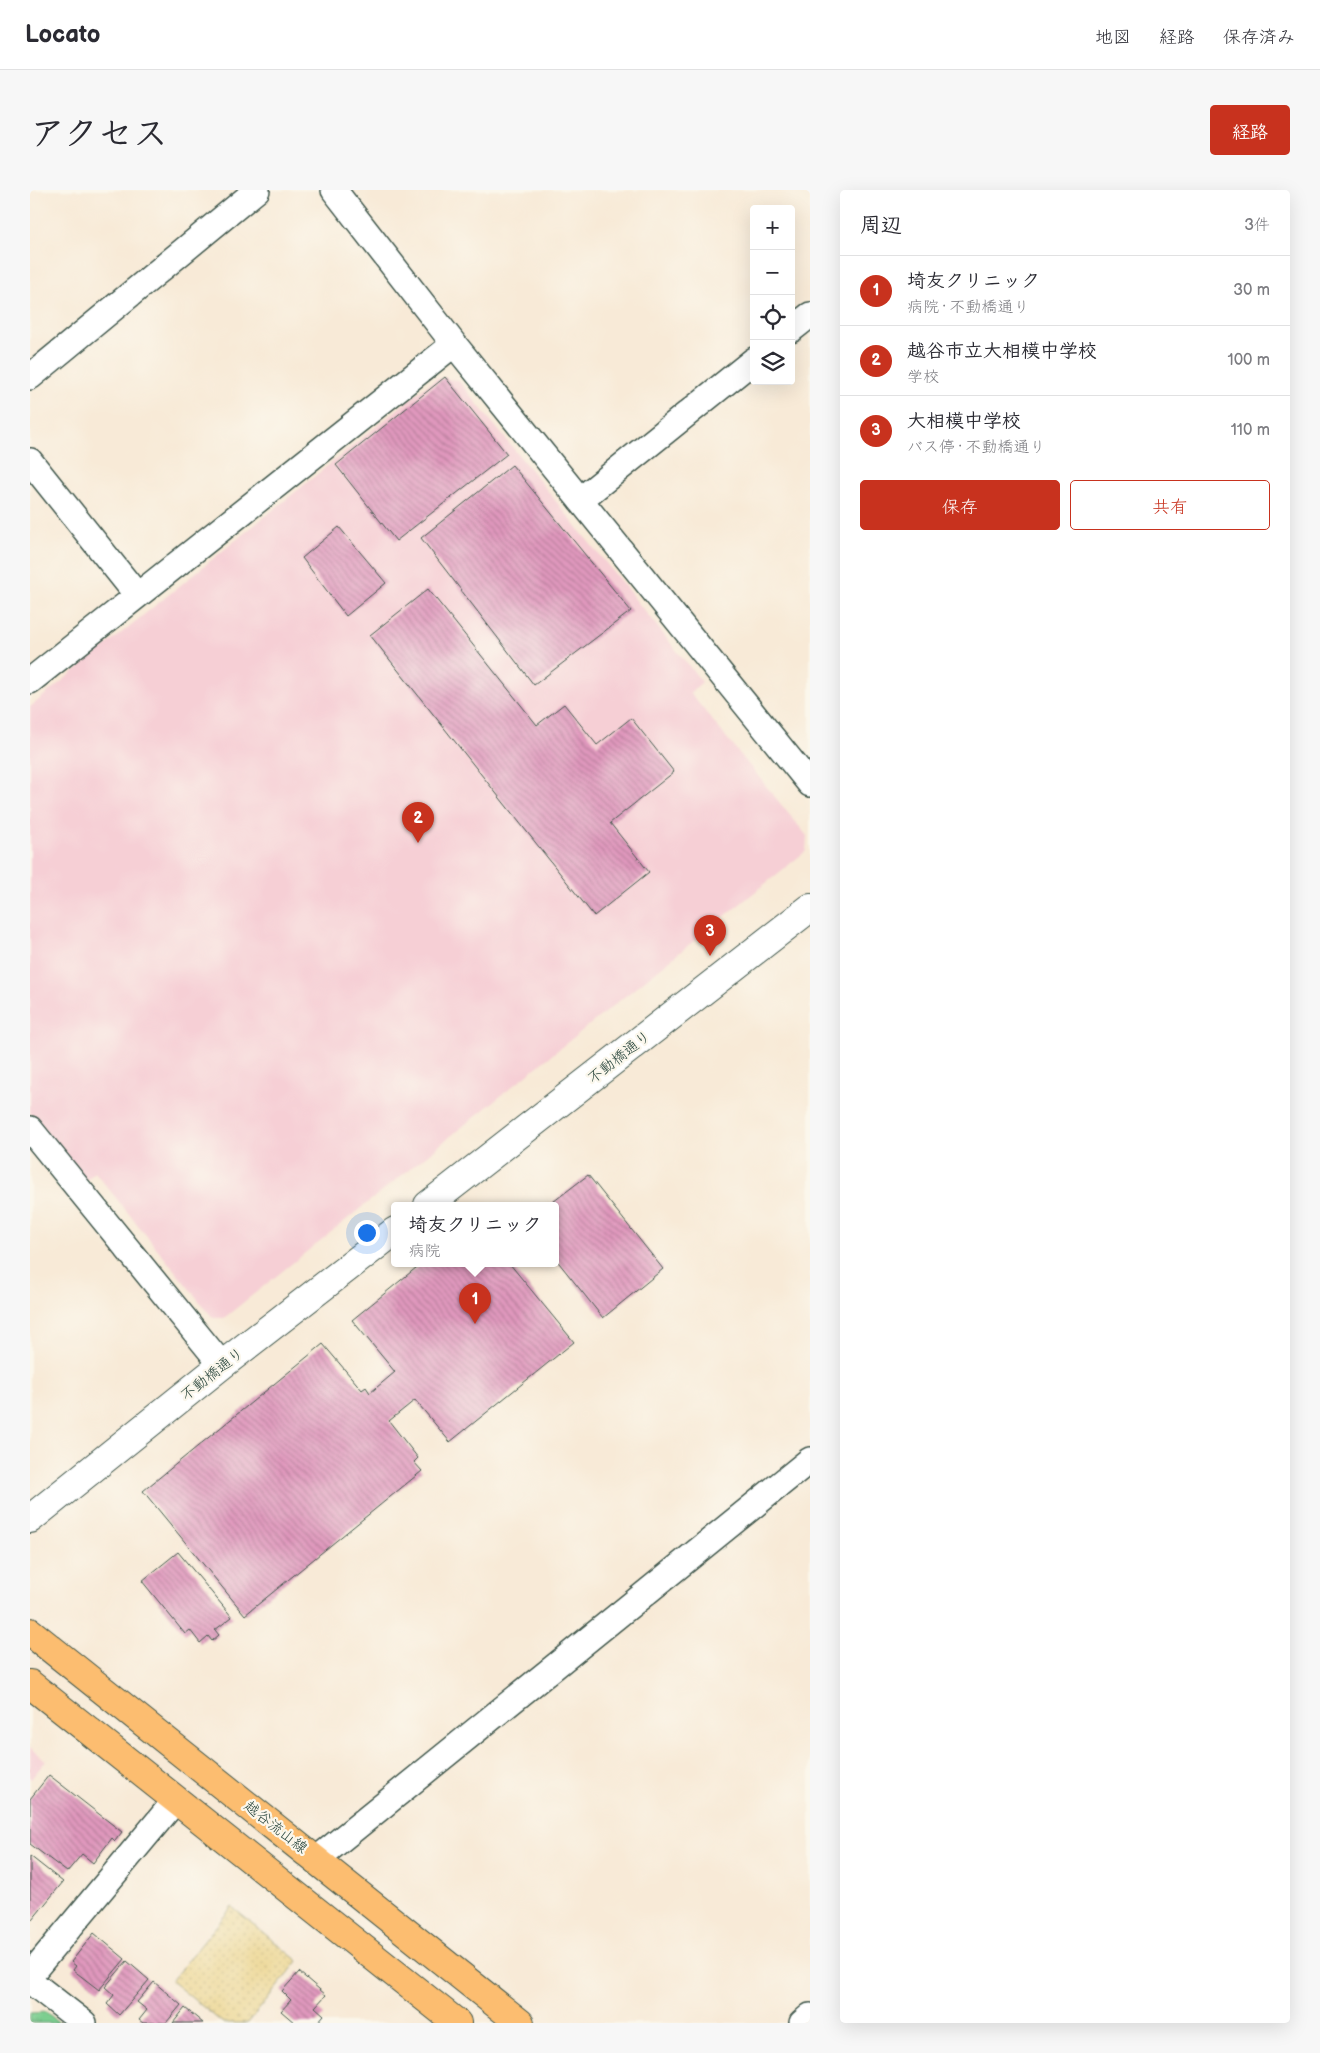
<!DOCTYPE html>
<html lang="ja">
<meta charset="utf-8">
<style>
body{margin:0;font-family:"Balsamiq Sans","Klee One",sans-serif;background:#f7f7f7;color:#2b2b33}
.controls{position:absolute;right:15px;top:15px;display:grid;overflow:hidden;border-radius:5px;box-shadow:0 5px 20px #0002}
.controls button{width:45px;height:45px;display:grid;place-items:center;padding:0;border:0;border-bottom:1px solid #e1e1e2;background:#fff;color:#2b2b33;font:25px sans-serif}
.you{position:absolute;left:336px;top:1042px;width:18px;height:18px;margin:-12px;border:4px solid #fff;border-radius:50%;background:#1a73e8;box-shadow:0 0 0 8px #1a73e833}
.badge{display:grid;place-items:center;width:32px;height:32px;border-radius:50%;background:#c8321e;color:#fff;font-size:16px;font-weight:700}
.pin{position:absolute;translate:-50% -41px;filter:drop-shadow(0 1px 2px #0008)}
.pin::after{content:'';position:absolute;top:26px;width:18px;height:15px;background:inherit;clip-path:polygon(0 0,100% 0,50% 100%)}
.popup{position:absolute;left:361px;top:1012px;width:168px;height:65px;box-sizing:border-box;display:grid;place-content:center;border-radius:5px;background:#fff;filter:drop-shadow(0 1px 4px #0005);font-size:16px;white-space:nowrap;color:#7c7c81}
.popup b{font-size:19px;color:#2b2b33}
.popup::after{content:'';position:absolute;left:50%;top:100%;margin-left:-10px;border:10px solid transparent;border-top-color:#fff}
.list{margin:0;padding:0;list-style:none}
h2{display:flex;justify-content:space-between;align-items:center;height:65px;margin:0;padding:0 20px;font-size:21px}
h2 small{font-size:16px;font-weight:400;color:#7c7c81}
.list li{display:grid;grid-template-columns:32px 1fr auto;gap:15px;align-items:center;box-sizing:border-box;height:70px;padding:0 20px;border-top:1px solid #e1e1e2}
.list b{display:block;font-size:19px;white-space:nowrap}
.list p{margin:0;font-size:16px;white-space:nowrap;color:#7c7c81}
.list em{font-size:16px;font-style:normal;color:#7c7c81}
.actions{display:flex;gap:10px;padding:15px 20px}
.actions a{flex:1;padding:11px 0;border:1px solid #c8321e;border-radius:5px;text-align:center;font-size:18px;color:#c8321e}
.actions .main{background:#c8321e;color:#fff}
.icon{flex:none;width:28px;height:28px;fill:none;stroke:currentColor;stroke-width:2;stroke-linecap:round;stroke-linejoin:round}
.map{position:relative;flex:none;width:780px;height:1833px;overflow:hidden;border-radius:5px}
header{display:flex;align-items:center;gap:30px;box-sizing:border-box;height:70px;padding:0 25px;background:#fff;border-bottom:1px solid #e1e1e2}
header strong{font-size:24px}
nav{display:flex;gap:28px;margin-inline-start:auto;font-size:18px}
.intro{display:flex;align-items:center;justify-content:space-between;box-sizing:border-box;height:120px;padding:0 30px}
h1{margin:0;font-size:35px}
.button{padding:12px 22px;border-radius:5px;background:#c8321e;color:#fff;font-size:18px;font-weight:700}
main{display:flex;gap:30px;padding:0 30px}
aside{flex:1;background:#fff;border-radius:5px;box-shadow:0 5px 20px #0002}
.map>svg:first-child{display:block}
.built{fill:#f6cfd5}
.sand{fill:url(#sand-dots);stroke:#868c69}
.park{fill:url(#park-tufts);stroke:#4e8662}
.building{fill:url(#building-back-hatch)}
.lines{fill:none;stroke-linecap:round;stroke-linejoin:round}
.minor-casing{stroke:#40574c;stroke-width:28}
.tertiary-casing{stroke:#40574c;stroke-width:30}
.primary-casing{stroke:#40574c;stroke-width:30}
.minor{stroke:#fff;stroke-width:25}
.tertiary{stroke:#fff;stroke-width:28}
.primary{stroke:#fcbd6f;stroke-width:28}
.labels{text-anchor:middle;stroke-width:4.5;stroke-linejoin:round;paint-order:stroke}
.street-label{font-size:15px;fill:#1f3d34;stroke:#fbf7ec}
</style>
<header>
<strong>Locato</strong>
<nav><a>地図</a><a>経路</a><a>保存済み</a></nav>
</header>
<div class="intro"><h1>アクセス</h1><a class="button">経路</a></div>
<main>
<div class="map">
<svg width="780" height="1833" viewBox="0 0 780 1833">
<defs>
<pattern id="sand-dots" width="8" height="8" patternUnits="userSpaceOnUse" patternTransform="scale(1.25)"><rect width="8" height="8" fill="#eeda9e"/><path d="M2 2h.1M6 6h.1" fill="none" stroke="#ccbc89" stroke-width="1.8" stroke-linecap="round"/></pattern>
<pattern id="park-tufts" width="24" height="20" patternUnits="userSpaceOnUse" patternTransform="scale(1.25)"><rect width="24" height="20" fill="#7cce8f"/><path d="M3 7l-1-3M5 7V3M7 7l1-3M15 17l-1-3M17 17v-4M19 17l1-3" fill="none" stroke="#65a876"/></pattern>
<pattern id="building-back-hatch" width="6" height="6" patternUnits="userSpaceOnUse" patternTransform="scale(1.25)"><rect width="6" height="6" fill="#e098bd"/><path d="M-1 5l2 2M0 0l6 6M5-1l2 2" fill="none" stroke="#b57d9a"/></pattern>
</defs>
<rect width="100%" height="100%" fill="#fbf7ec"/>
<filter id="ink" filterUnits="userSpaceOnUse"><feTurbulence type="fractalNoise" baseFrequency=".02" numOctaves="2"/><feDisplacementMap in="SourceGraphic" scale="10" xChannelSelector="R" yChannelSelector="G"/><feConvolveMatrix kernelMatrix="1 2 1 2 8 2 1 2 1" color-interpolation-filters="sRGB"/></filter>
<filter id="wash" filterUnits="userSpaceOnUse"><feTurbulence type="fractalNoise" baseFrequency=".0096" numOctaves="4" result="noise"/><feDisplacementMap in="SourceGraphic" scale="20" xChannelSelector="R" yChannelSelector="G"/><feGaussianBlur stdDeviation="1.12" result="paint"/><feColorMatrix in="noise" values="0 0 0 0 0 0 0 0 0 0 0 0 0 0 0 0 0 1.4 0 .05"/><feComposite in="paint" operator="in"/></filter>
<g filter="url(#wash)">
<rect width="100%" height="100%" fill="#f8ead7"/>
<path class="built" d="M406 188 428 190 672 492 660 503 777 646 776 661 194 1128H183L65 982 55 991 0 923V517Z
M0 1558 16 1571 0 1590Z"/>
<path class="sand" d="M202 1717 268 1771 218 1833H193L141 1791Z"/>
<path class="park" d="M16 1822 30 1833H0V1823Z"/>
<g id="blocks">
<path class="building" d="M415 187 477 264 366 351 306 275Z
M482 275 601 421 504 495 391 348Z
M309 337 356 393 316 426 272 368Z
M398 399 507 535 534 514 567 555 601 528 644 582 580 633 619 682 564 726 340 445Z
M558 985 633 1079 573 1128 525 1068V1015H519Z
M392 1073H479L544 1152 420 1252 385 1210 359 1231 388 1268 384 1272 392 1281 215 1425 113 1301 293 1154 332 1200 336 1197 340 1203 365 1182 322 1130Z
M148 1362 202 1427 185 1440 189 1445 182 1451 178 1446 170 1453 160 1440 155 1444 112 1391Z
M19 1585 92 1642 85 1651 82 1648 63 1673 52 1664 37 1682 0 1654V1609Z
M0 1666 33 1692 2 1730 0 1729Z
M64 1743 95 1769 69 1800 43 1780 46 1776 41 1772Z
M97 1771 119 1790 89 1825 77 1814 84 1805 75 1797Z
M269 1782 296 1805 285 1817 294 1825 287 1833H265L251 1821 261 1810 252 1801Z
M124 1792 151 1815 136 1833H113L109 1830 117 1820 107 1812Z
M155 1818 173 1833H143Z"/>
</g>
</g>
<g filter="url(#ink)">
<use href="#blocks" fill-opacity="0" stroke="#40574c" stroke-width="1"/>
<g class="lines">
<g class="minor-casing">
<path id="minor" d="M304 0 424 154 780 594
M761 140 780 125
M0 187 227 0
M0 271 107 405
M550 310 724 170
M0 491 424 154
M0 939 192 1175
M287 1669 780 1270
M0 1785 145 1611
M0 1791 54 1833
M772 1833 780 1826"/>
</g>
<g class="tertiary-casing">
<path id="tertiary" d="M398 1015 780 718
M0 1329 192 1175 365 1041"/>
</g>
<g class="primary-casing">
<path id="primary" d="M0 1442 490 1833
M0 1494 427 1833"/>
</g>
<use href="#minor" class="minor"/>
<use href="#tertiary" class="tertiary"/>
<use href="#primary" class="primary"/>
</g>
</g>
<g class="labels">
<g class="street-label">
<text transform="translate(589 867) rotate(-38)" y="5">不動橋通り</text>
<text transform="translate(182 1184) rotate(-38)" y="5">不動橋通り</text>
<text transform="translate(246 1637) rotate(38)" y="5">越谷流山線</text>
</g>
</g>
</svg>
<div class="controls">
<button>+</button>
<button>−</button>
<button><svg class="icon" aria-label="locate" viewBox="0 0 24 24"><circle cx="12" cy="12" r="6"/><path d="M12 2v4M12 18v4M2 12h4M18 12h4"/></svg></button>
<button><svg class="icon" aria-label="layers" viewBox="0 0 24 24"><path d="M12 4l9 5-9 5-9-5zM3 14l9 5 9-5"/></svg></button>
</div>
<div class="you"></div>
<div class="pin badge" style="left:445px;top:1134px">1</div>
<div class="popup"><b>埼友クリニック</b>病院</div>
<div class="pin badge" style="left:388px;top:653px">2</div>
<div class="pin badge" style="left:680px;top:766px">3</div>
</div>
<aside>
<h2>周辺<small>3件</small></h2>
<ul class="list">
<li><span class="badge">1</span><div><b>埼友クリニック</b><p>病院 · 不動橋通り</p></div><em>30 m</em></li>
<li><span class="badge">2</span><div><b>越谷市立大相模中学校</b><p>学校</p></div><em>100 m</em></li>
<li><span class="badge">3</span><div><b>大相模中学校</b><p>バス停 · 不動橋通り</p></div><em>110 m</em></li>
</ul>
<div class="actions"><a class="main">保存</a><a>共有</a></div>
</aside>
</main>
